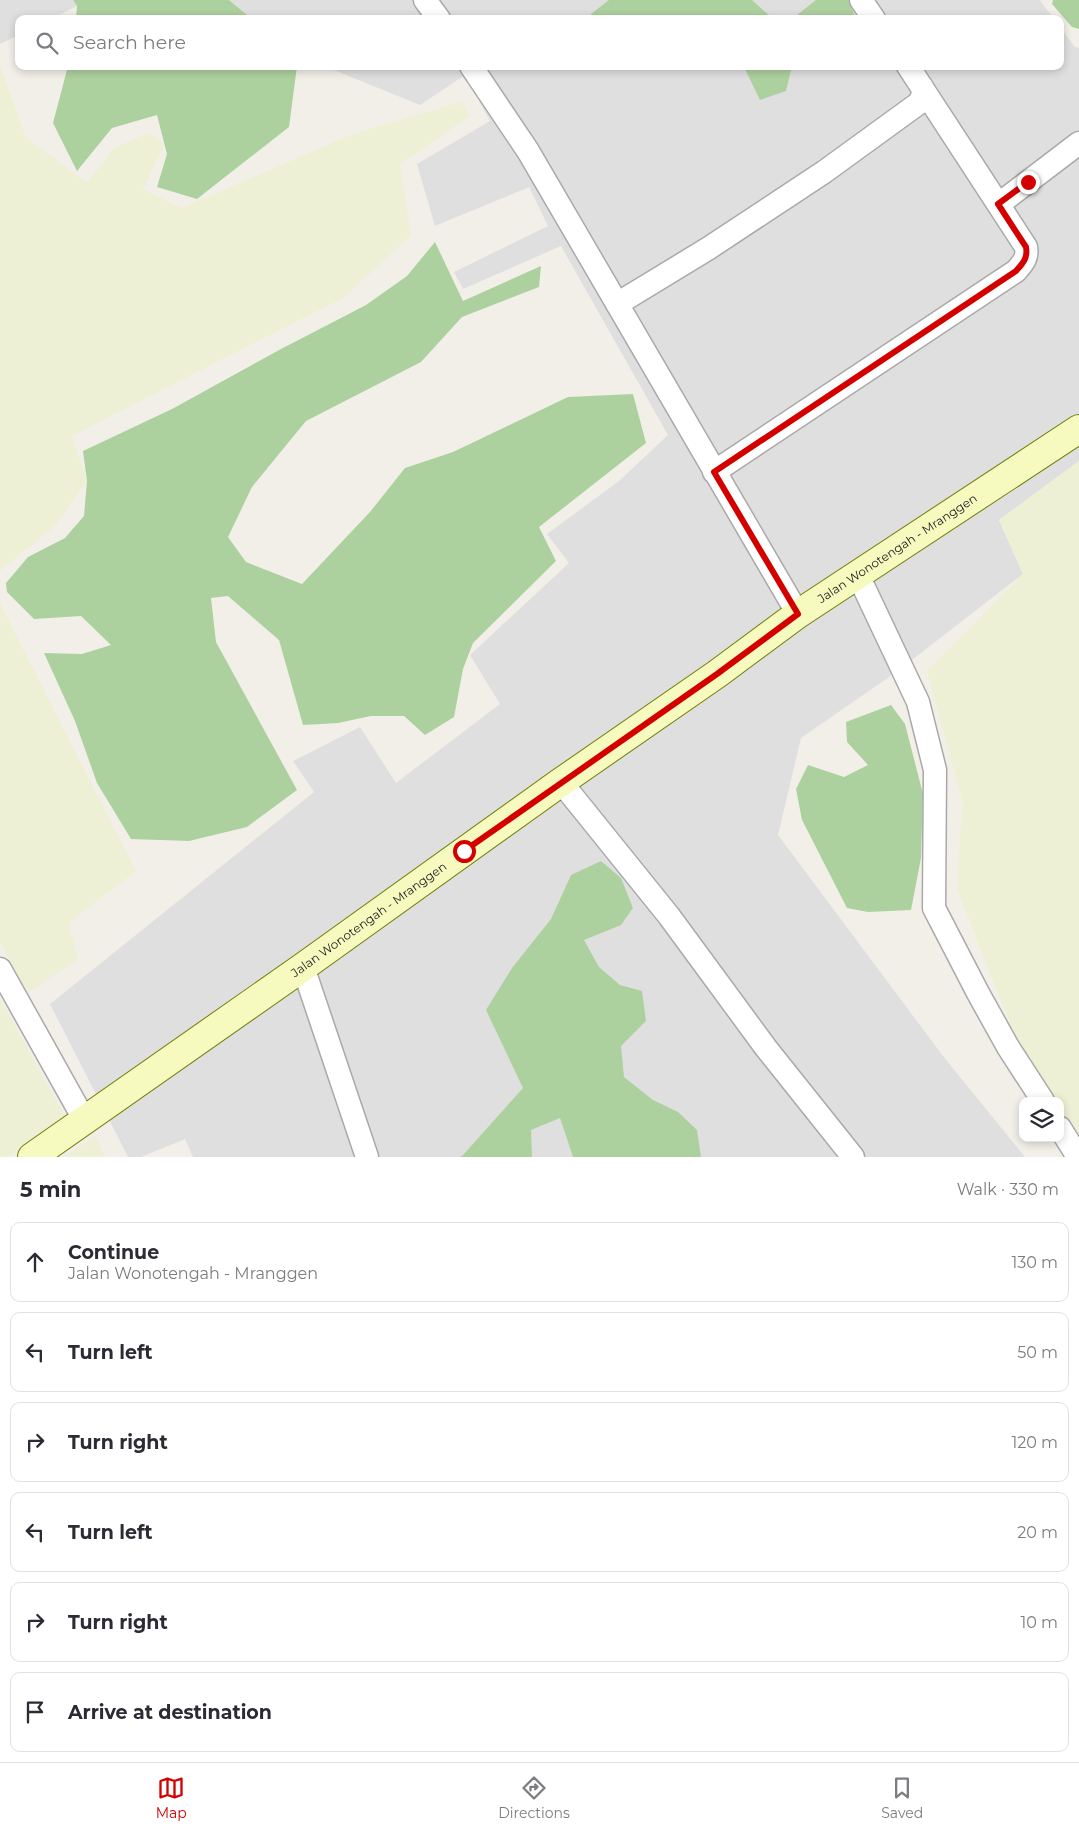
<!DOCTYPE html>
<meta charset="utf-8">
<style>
body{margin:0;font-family:Montserrat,sans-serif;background:#f7f7f7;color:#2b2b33}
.controls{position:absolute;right:15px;bottom:15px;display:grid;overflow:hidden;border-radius:10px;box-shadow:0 2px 8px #0003}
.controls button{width:45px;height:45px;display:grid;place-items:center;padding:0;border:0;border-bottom:1px solid #e1e1e2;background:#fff;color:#2b2b33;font:25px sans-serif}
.stop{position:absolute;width:15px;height:15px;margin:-11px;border:4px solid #d40000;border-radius:50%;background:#fff}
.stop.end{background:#d40000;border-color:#fff;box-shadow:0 1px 5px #0008}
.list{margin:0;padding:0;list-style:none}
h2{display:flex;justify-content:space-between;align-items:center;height:65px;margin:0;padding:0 20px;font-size:21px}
h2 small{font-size:16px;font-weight:400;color:#7c7c81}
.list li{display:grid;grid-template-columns:32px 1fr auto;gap:15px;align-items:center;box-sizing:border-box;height:80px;margin:0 10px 10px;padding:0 10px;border:1px solid #e1e1e2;border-radius:10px}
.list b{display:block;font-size:19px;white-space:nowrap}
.list p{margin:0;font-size:16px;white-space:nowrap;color:#7c7c81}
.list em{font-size:16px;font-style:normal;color:#7c7c81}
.icon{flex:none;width:28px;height:28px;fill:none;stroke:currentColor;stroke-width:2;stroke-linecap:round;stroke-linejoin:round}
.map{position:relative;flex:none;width:1079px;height:1157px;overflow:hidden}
.search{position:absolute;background:#fff;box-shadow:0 2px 8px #0003;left:15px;right:15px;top:15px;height:55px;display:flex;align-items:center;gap:12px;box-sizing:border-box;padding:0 18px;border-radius:10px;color:#7c7c81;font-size:19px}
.sheet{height:605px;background:#fff}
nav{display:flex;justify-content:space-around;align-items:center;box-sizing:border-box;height:70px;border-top:1px solid #e1e1e2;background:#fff;font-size:14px;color:#7c7c81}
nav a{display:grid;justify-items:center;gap:2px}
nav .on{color:#d40000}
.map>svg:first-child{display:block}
.residential{fill:#e0dfdf}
.farmland{fill:#eef0d5}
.forest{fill:#add19e}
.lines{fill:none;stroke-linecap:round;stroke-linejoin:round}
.street-casing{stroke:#a9a9a9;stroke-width:25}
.secondary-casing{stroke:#707d05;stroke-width:30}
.street{stroke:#fff;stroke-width:22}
.secondary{stroke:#f7fabf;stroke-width:28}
.route{stroke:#d40000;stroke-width:6}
.labels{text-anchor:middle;stroke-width:4.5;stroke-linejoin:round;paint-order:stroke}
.street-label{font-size:12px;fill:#222;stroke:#fff}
</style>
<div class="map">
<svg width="1079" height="1157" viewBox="0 0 1079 1157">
<rect width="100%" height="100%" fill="#f2efe9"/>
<path class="residential" d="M0 0H73L77 6 51 19H19V35L0 44Z
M229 0H1040L1054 19H252Z
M1060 27 1075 47 1079 48V461L999 520 1023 574 895 673 801 738 778 835 943 1056 1025 1157H193L185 1139 141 1157H128L50 1004 314 792 293 761 360 727 396 783 500 704 470 655 569 563 547 534 619 481 668 435 561 246 463 289 454 272 548 226 529 187 435 226 417 164 490 121 465 75 420 105 324 66H1060Z"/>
<path class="farmland" d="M0 65 26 137 87 183 115 147 149 133 165 144 143 189 182 208 352 134 461 102 470 116 400 164 411 235 345 297 72 436 87 481 54 527 0 571Z
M1079 461V1157L1060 1132V1101H1046L1003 1007 957 889 962 801 927 671 1023 574 999 520Z
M0 603 136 871 69 923 78 959 28 993 0 942Z
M0 999 66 1118 8 1157H0Z
M95 1136 106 1157H64Z"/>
<path class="forest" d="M73 0H229L252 19H76L77 6Z
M609 0H752L773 19H592L591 14Z
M816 0H848L854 14 852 19H792Z
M1053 0H1079V29L1072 27 1052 4Z
M68 66H297L289 127 197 199 157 187 167 154 157 115 112 128 77 171 53 123Z
M741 66H797L791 70 786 91 760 100 744 67Z
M435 242 463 301 541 266 539 287 462 317 421 362 306 421 252 487 228 537 246 562 302 584 370 512 405 468 453 452 568 397 633 394 646 443 539 527 556 561 473 643 463 669 454 717 425 735 404 716H371L338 723 303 725 279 640 228 596 211 598 216 642 297 790 247 827 189 841 131 839 97 783 75 721 44 653 82 654 111 645 81 616 34 619 7 592 6 583 28 557 65 538 84 516 87 481 83 451 172 409 281 349 366 305 407 276Z
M891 705 905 724 923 794 921 858 911 910 868 912 847 908 802 820 796 789 808 765 844 777 868 765 847 742 846 722Z
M601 861 621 878 633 908 621 925 584 940 599 967 620 985 642 991 646 1021 621 1046 624 1077 653 1100 678 1112 697 1130 701 1157H573L560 1118 531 1130 532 1157H460L463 1155 523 1088 486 1010 512 968 551 919 571 875Z"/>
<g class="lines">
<g class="street-casing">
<path id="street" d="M425 0 439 19
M861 0 874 19
M471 66 528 151 798 614
M999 204 1079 143
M617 304 709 248 824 172 919 103 923 95 922 87
M714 472 1016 271C1023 263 1028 258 1026 247L908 66
M858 575 918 702 935 770 934 908 978 993 1008 1047 1043 1101
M561 782 669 916 766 1048 853 1157
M303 967 367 1157
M0 969 85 1121
M1060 1128 1078 1157"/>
</g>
<g class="secondary-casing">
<g id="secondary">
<path id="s1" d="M32 1157 303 967 561 782 717 674 798 614 1079 429"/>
</g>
</g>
<use href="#street" class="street"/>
<use href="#secondary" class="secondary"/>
</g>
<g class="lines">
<path class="route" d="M464 851 717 674 798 614 714 472 1016 271C1023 263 1028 258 1026 247L998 204 1028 182"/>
</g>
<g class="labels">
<g class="street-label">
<text dy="4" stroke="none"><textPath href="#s1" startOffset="1058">Jalan Wonotengah - Mranggen</textPath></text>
<text dy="4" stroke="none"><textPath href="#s1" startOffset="412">Jalan Wonotengah - Mranggen</textPath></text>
</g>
</g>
</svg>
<div class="controls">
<button><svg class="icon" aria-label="layers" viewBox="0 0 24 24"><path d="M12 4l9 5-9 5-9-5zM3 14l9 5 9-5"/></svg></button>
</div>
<div class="stop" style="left:464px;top:851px"></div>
<div class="stop end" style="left:1028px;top:182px"></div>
<div class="search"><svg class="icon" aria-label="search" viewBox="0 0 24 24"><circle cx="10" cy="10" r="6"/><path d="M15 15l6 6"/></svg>Search here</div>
</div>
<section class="sheet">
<h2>5 min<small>Walk · 330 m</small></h2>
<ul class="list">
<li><svg class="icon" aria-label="ahead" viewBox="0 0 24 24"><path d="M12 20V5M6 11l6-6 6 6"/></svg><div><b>Continue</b><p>Jalan Wonotengah - Mranggen</p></div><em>130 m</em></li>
<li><svg class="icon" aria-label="left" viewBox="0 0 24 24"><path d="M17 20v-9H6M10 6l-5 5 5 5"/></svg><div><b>Turn left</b></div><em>50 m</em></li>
<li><svg class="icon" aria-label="right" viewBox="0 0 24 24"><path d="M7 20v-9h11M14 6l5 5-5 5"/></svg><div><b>Turn right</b></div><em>120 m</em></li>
<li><svg class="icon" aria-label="left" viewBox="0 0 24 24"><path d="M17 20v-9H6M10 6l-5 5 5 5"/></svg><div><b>Turn left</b></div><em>20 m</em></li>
<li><svg class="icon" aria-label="right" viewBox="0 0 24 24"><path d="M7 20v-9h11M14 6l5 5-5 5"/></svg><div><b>Turn right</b></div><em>10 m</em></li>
<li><svg class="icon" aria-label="arrive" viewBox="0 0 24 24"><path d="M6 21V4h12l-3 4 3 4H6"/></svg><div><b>Arrive at destination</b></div></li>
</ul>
</section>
<nav>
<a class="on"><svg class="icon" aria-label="map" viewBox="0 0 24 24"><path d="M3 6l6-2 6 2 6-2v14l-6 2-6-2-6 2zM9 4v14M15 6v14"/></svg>Map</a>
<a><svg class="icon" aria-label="directions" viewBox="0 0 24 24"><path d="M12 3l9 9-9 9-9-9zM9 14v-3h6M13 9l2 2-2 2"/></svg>Directions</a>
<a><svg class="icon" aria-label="saved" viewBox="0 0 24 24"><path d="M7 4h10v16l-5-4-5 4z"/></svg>Saved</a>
</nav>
